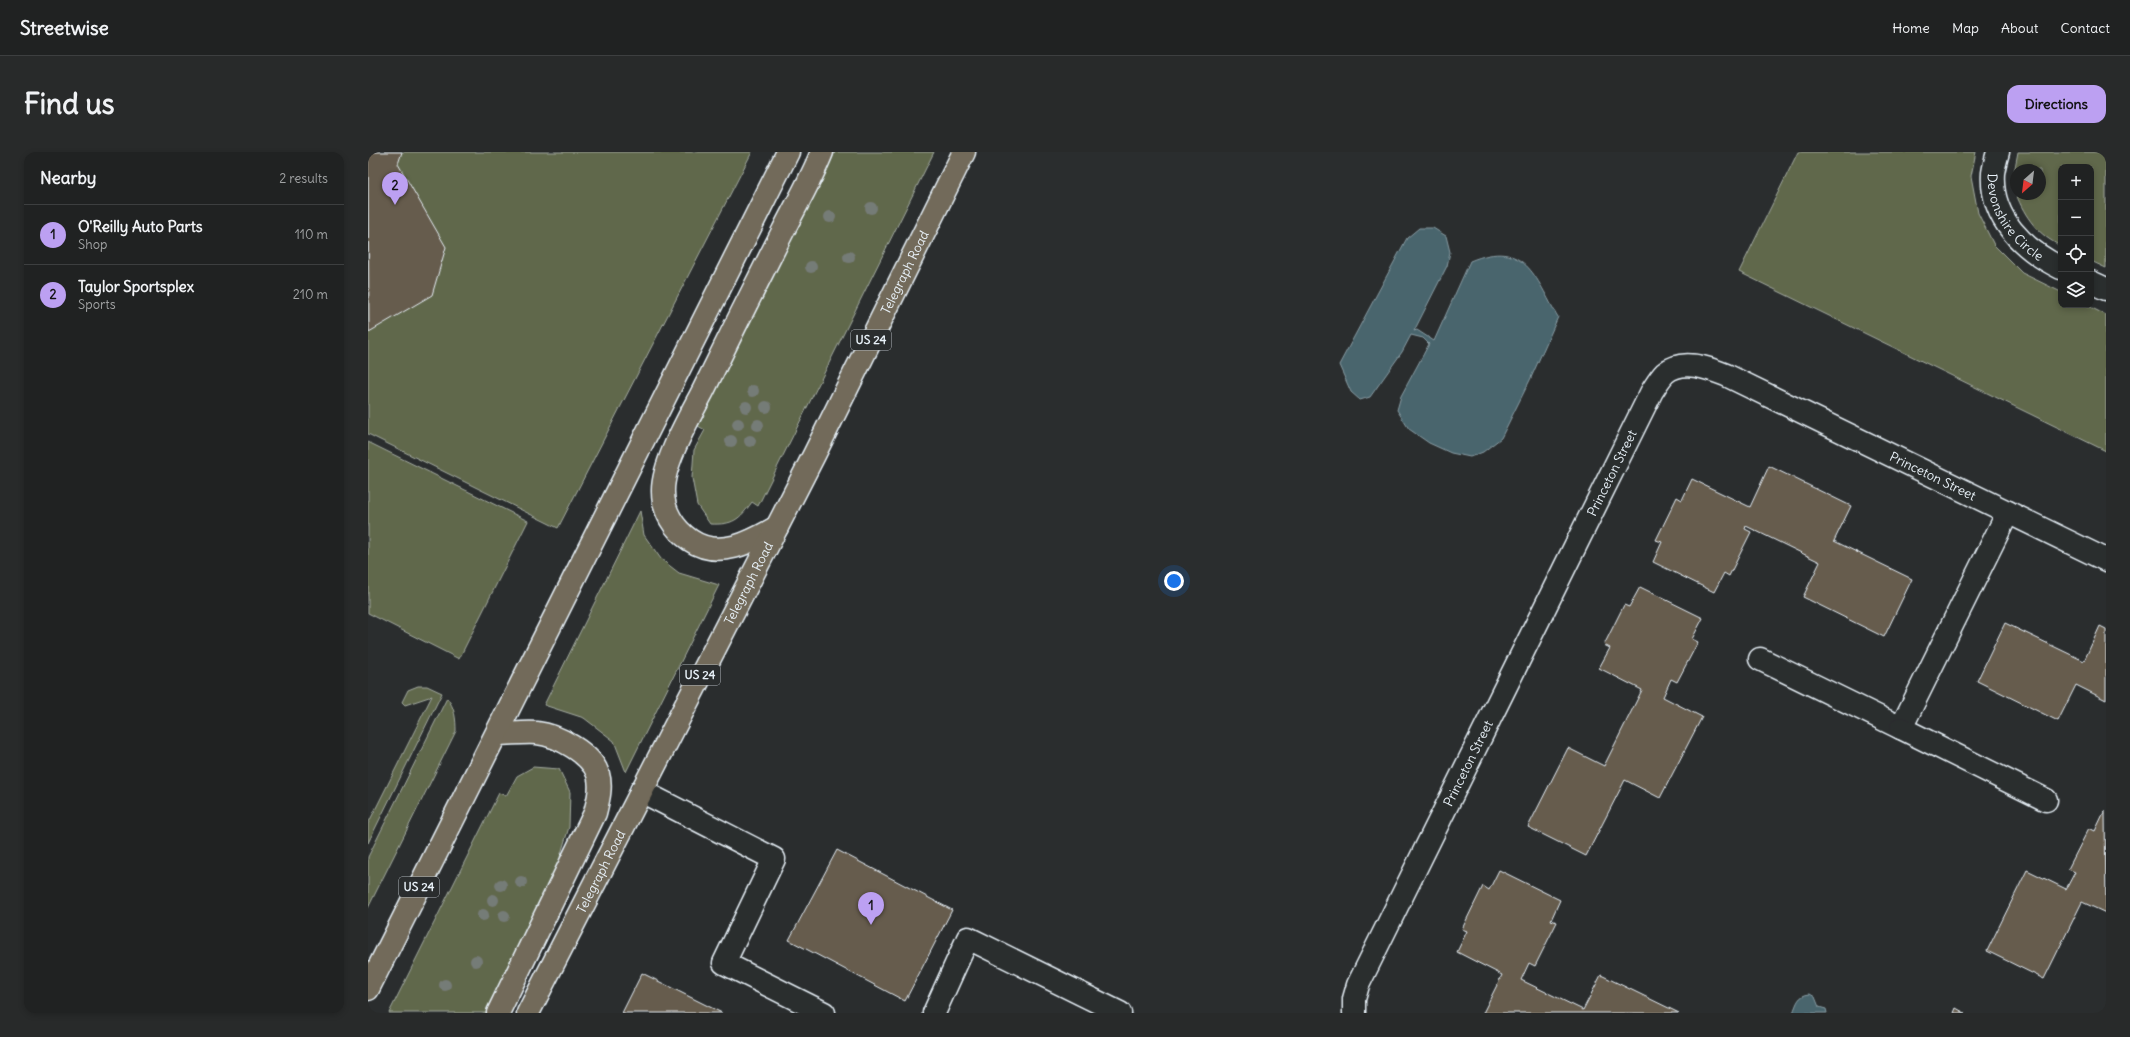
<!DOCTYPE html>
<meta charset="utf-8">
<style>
body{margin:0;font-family:Delius,sans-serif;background:#282a2a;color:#f1f3f6}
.controls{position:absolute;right:12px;top:12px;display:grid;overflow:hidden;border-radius:8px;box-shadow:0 2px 6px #0003}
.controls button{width:36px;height:36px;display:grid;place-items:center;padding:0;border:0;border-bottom:1px solid #3d3f40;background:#202222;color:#f1f3f6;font:20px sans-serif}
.compass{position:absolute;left:1642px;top:12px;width:36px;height:36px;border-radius:50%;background:#202222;box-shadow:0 2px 6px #0003;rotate:208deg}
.you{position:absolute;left:806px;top:429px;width:14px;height:14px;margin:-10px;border:3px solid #fff;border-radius:50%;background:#1a73e8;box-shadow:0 0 0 6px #1a73e833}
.badge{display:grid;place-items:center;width:26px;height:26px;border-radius:50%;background:#bca0f2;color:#111;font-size:13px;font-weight:700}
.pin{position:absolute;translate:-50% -33px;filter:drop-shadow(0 1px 2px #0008)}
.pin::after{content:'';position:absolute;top:21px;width:14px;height:12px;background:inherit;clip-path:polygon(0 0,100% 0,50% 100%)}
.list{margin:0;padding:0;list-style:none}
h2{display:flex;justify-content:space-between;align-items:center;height:52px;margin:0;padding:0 16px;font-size:17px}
h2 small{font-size:13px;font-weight:400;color:#a2a4a5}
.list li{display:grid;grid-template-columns:26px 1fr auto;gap:12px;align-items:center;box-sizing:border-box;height:60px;padding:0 16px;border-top:1px solid #3d3f40}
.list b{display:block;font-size:15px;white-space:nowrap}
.list p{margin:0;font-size:13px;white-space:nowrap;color:#a2a4a5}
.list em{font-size:13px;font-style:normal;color:#a2a4a5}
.icon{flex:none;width:22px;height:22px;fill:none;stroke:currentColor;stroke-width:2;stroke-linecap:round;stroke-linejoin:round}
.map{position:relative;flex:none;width:1738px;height:861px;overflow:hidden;border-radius:12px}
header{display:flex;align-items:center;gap:24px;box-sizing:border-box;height:56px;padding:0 20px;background:#202222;border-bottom:1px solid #3d3f40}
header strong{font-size:19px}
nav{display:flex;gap:22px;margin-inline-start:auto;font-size:14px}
.intro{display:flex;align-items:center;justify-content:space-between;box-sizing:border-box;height:96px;padding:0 24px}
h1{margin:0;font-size:28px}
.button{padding:10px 18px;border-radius:12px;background:#bca0f2;color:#111;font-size:14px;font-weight:700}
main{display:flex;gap:24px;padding:0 24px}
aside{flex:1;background:#202222;border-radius:12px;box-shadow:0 2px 6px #0003}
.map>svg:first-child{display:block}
.green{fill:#61674c;stroke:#a4aca2}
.water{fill:#49656d;stroke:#899da5}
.building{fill:#665b4d;stroke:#e8f1f8}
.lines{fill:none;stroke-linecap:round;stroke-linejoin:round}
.minor-casing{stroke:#e8f1f8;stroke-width:25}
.major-casing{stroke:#e8f1f8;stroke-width:25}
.minor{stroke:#2a2d2e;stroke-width:22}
.major{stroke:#726b5a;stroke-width:22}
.tree{fill:#757b77}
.labels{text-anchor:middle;stroke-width:3;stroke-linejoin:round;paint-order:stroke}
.shield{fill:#2a2d2e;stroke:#afb6bb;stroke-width:1}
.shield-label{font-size:12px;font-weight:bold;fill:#e8f1f8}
.street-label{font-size:13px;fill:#e8f1f8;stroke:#2a2d2e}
</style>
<header>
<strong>Streetwise</strong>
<nav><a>Home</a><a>Map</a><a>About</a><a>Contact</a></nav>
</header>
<div class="intro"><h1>Find us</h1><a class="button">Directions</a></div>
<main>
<aside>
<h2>Nearby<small>2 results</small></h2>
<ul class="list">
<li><span class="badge">1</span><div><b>O'Reilly Auto Parts</b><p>Shop</p></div><em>110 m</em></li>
<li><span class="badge">2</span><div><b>Taylor Sportsplex</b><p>Sports</p></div><em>210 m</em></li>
</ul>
</aside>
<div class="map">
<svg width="1738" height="861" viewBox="0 0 1738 861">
<rect width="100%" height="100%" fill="#2a2d2e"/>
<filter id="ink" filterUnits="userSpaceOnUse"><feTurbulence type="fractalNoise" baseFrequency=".025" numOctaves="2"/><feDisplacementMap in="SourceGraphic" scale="8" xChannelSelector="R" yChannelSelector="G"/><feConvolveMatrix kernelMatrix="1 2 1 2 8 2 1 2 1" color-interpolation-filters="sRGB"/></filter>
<g filter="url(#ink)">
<path class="green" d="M0 0H384L190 376 0 282Z
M467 0H566L390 354 384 350C371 368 365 373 342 372L329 353 324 326 326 298 337 278 330 274Z
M1430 0H1608L1603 24 1610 61 1626 93 1654 121 1693 140V153H1718L1738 163V299L1371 120Z
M1650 0H1738V116L1723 109V15H1693V94C1670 83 1657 65 1648 42H1672V18H1648V41L1644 31Z
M0 290 160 369 91 507 0 461Z
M272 359 276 383 293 407 311 421 351 433 258 620 246 589 216 566 176 553Z
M50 534H59L74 541 0 691V672L64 544 37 553 34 550 40 538Z
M79 546C87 556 88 567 88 579L0 756V705Z
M165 615 191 617 202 640 201 675 192 705 197 707 121 861H21L131 641 138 644 149 624Z"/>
<path class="water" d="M1051 76H1065L1078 84 1082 100 1079 114 1046 179 1049 178 1066 189 1102 109C1157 86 1167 125 1190 165L1162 228 1133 286 1115 300 1102 305 1083 301 1061 291 1041 277 1029 258 1033 244 1061 192 1055 186 1043 183 1034 200 1002 245 992 248 983 240 971 213 1039 86Z
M1442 842 1447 845 1451 855 1458 857 1459 861H1425C1429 851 1430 843 1442 842Z"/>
<path class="building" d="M0 0H34L30 12 78 95 64 143 1 180Z
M1401 314 1483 354 1466 389 1544 427 1516 485 1435 445 1452 410 1378 374 1377 377 1383 380 1361 424 1356 421 1346 440 1285 410 1294 390 1288 388 1309 345 1314 348 1324 327 1382 355Z
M1272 435 1335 466 1324 487 1330 490 1309 530 1303 527 1295 545 1334 565 1292 646 1257 628 1218 704 1160 675 1200 596 1236 614 1274 538 1231 516 1242 496 1236 493 1256 453 1261 455Z
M1637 471 1716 509 1732 474 1738 477V548L1708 533 1690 569 1609 529Z
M1737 658 1738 761 1714 750 1676 827 1619 799 1659 718 1698 737 1707 720 1700 717 1721 676 1727 679Z
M469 698 584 758 537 849 421 788Z
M1131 718 1192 748 1183 768 1189 770 1167 814 1161 811 1153 828 1215 858 1233 823 1311 861H1115L1134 823 1089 800 1099 779 1094 777 1115 734 1121 738Z
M274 821 354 861H254Z
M1588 856 1597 861H1586Z"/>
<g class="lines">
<g class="minor-casing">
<g id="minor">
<path id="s1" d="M1630 0C1628 7 1626 14 1625 21 1622 66 1656 98 1693 116"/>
<path d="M1723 130 1738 137"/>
<path d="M1392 507 1533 576 1640 360"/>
<path d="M1533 576 1678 648"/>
<path d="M273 639 406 707 356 811 456 861"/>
<path d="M566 861 600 786 752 861"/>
<path id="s2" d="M986 861V847L990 833 1284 239C1288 233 1292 226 1297 221 1314 206 1340 216 1358 223L1738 408"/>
</g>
</g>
<g class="major-casing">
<g id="major">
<path d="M409 375C383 390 351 408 322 388 306 377 295 359 295 340 294 312 322 264 335 239 361 186 387 134 414 81 427 55 443 28 454 0"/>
<path d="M129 582C142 582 156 580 169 581 189 583 223 601 230 622 234 635 230 649 227 661L130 861"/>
<path d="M0 837 420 0"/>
<path id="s3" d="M160 861 446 303 596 0"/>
</g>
</g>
<use href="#minor" class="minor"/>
<use href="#major" class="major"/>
</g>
<g class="tree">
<circle cx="503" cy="56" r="6"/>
<circle cx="462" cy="65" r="6"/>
<circle cx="481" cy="105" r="6"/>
<circle cx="443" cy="115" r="6"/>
<circle cx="385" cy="239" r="6"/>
<circle cx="378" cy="255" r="6"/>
<circle cx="398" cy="255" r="6"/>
<circle cx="370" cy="272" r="6"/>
<circle cx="390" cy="273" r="6"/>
<circle cx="363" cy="289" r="6"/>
<circle cx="382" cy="289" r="6"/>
<circle cx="153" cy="730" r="6"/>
<circle cx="133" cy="733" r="6"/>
<circle cx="125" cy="748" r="6"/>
<circle cx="115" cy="763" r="6"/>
<circle cx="136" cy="764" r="6"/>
<circle cx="108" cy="809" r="6"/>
<circle cx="77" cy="833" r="6"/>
</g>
</g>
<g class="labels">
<g class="shield">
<rect x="483" y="178" width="40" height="20" rx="3"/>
<rect x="312" y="513" width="40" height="20" rx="3"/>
<rect x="31" y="725" width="40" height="20" rx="3"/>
</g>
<g class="shield-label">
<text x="503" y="192">US 24</text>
<text x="332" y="527">US 24</text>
<text x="51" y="739">US 24</text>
</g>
<g class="street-label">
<text dy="5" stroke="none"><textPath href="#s1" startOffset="73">Devonshire Circle</textPath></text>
<text dy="5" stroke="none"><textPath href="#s3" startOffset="831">Telegraph Road</textPath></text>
<text dy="5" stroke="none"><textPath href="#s2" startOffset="600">Princeton Street</textPath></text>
<text dy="5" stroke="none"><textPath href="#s2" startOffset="1008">Princeton Street</textPath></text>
<text dy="5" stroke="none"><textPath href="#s3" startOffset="483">Telegraph Road</textPath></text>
<text dy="5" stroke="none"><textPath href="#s2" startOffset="276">Princeton Street</textPath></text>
<text dy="5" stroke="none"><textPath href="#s3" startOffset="159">Telegraph Road</textPath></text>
</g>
</g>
</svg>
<div class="controls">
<button>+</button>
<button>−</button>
<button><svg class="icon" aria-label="locate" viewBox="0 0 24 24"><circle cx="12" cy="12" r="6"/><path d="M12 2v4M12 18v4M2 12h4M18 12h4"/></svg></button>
<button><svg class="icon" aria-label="layers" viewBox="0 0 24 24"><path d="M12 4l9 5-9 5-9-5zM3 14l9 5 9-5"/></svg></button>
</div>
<svg class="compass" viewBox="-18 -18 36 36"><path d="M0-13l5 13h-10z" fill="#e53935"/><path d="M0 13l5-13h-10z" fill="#a2a4a5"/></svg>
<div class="you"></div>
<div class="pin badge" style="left:503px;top:773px">1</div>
<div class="pin badge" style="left:27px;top:53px">2</div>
</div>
</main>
